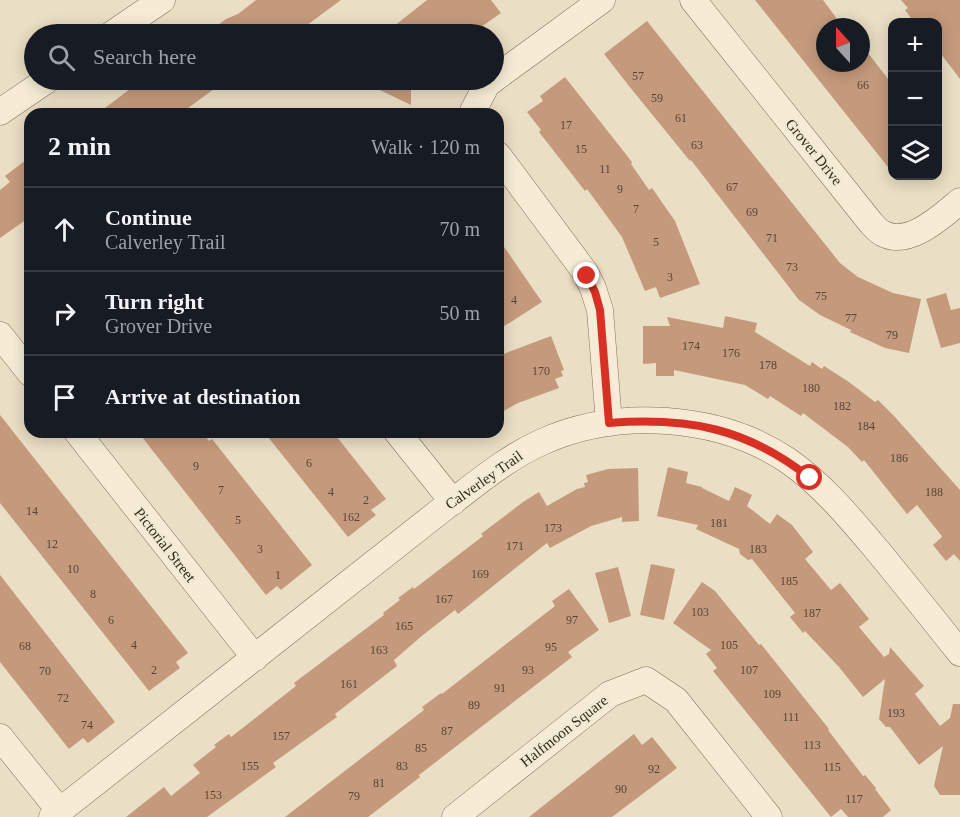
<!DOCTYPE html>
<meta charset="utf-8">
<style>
body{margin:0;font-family:"Times New Roman",serif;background:#20242c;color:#f1f3f6}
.controls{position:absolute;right:18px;top:18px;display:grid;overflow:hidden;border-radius:12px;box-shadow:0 3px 15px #0003}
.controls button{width:54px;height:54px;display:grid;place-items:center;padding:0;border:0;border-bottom:2px solid #363941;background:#171b24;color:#f1f3f6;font:30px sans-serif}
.compass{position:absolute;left:816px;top:18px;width:54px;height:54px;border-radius:50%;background:#171b24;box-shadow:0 3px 15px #0003;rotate:339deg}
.stop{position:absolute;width:18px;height:18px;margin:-14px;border:4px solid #d93025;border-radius:50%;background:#fff}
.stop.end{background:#d93025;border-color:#fff;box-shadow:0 2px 6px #0008}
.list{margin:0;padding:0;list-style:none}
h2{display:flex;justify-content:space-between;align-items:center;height:78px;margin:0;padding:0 24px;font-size:26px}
h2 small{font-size:20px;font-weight:400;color:#9ea1a6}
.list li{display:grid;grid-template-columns:39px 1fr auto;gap:18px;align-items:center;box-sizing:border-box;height:84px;padding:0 24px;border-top:2px solid #363941}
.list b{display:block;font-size:22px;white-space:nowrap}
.list p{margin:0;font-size:20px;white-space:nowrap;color:#9ea1a6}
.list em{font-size:20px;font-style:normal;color:#9ea1a6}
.icon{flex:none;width:33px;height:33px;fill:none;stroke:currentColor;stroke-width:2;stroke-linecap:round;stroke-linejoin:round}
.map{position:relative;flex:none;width:960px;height:817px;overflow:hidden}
.search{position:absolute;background:#171b24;box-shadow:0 3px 15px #0003;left:24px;top:24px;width:480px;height:66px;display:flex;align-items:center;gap:15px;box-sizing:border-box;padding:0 21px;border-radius:33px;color:#9ea1a6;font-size:22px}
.panel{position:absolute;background:#171b24;box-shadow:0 3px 15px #0003;left:24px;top:108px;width:480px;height:330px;border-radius:18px}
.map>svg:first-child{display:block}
.building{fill:#c59a7c}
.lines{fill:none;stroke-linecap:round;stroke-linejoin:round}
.minor-casing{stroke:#83705c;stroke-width:27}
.minor{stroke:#f6ecd6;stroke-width:26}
.route{stroke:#d93025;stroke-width:8}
.labels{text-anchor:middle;stroke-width:4.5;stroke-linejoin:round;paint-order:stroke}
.number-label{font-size:12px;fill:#584536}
.street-label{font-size:15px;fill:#34291e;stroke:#f2e9d2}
</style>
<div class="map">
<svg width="960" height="817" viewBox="0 0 960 817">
<rect width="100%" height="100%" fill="#eadec4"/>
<path class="building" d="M256 0H341L295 34H206L226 19 238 14Z
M427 0H491L501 13 471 34H384Z
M755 0H823L843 27H825V63H861V44L892 84V172Z
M901 0H960V79L938 50V22H914L905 10 908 8Z
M647 21 840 263 858 277 893 293 921 299 909 353 885 348 850 332 851 330 820 315 799 300 691 160 690 161 629 86 604 54Z
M565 77 632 162 631 164 649 190 652 188 675 221 700 284 660 298 656 287 645 291 622 237 587 189 585 191 539 132 541 130 527 112 543 101 540 96Z
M142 80H226L180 114H97Z
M359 80H411V105Z
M30 157V217L0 238V190L10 182 5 176Z
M498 238 542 302 498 330Z
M946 293 951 310 960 308V343L941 348 926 299Z
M725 316 757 323 755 332 810 366 812 362 822 369 824 366 849 382 875 402 878 400 895 417 960 490V561L954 554 946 561 933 545 942 537 941 535 917 505 907 514 864 460 862 462 848 447 803 413 801 416 770 396 768 399 745 385 674 370V376H656V363L643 364V326H670L667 317 723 328Z
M551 336 564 370 561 371 563 376 555 379 559 388 518 403 498 414V356Z
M0 415 188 653 176 662 180 668 149 691 0 503Z
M138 432H202L209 441 212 439 312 565 281 590 277 586 266 595Z
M264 432H333L386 499 371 510 376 515 348 537Z
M668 467 688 472 686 483 702 487V488L729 501 735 487 752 495 747 506 770 524 777 514 792 525 813 552 805 559 831 590 840 583 869 619 859 627 884 657 889 654 890 647 924 686 915 694 940 726 950 718 953 704H960V795H940L934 786 943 746 919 765 890 727H886L879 719 885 679 863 697 839 667 805 631 803 633 790 617 795 613 752 559 748 560 740 554 739 549 696 529 698 525 657 516Z
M638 468 639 521 622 522V517L591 526 550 548 547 543 458 614 455 610 423 635 394 660 397 666 335 714 337 717 273 763 276 767 207 817H126L164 787 171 796 200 773 193 765 216 747 214 745 229 734 231 737 296 686 294 683 384 615 383 613 400 600 398 598 413 587 414 589 483 536 481 534 523 502 539 492 547 506 577 489 585 487 584 483 588 482 586 475 608 469Z
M651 564 675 569 664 620 640 615Z
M618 567 631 616 609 623 595 573Z
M0 575 115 722 88 743 83 738 69 749 0 662Z
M702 582 715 591 759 645 761 644 829 729 828 730 863 776 865 775 876 788 875 789 891 810 883 817H848L841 809 831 817 713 671 717 668 706 654 711 650 673 623Z
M569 589 599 630 568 652 572 657 419 775 420 777 368 817H285L424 710 422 707 441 693 442 694 555 606 552 601Z
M634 734 642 745 652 737 677 768 612 817H529Z"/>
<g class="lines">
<g class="minor-casing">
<path id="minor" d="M693 0 871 223C874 226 878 231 882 233 908 248 941 217 960 201
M112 34 162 0
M494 79 602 0
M0 112 47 80
M474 114 473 111 487 84 493 80
M498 155 585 272 593 288 600 310 609 423
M0 335 30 373
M77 432 255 658
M397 432 453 502
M0 737 59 810
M52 817 444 508C475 485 506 458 542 442 617 408 718 414 787 460 822 484 850 518 877 550 905 584 933 619 960 653
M455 817 610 694 646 680 676 700 769 817"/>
</g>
<use href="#minor" class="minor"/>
</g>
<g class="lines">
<path class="route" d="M587 276 595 292 600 310 609 423C688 417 747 428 810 478"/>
</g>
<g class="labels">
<g class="number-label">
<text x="638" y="80">57</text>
<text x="863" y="89">66</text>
<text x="657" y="102">59</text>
<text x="681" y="122">61</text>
<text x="566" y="129">17</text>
<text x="697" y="149">63</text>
<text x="581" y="153">15</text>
<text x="605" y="173">11</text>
<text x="732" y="191">67</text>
<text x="620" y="193">9</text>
<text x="636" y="213">7</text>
<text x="752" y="216">69</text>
<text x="772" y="242">71</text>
<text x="656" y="246">5</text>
<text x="792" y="271">73</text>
<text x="670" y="281">3</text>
<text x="821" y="300">75</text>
<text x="514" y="304">4</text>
<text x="851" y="322">77</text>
<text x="892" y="339">79</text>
<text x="691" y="350">174</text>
<text x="731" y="357">176</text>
<text x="768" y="369">178</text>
<text x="541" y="375">170</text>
<text x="811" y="392">180</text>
<text x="842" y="410">182</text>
<text x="866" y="430">184</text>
<text x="899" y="462">186</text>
<text x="309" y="467">6</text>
<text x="196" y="470">9</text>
<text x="221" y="494">7</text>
<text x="331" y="496">4</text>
<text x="934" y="496">188</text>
<text x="366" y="504">2</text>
<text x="32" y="515">14</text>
<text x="351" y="521">162</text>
<text x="238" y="524">5</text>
<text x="719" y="527">181</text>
<text x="553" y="532">173</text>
<text x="52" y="548">12</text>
<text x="515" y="550">171</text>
<text x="260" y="553">3</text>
<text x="758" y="553">183</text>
<text x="73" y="573">10</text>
<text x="480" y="578">169</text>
<text x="278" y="579">1</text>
<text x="789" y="585">185</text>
<text x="93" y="598">8</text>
<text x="444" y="603">167</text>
<text x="700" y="616">103</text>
<text x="812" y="617">187</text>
<text x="111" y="624">6</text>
<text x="572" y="624">97</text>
<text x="404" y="630">165</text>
<text x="134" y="649">4</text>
<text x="729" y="649">105</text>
<text x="25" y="650">68</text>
<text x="551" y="651">95</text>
<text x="379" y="654">163</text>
<text x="154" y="674">2</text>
<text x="528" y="674">93</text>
<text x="749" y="674">107</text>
<text x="45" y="675">70</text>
<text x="349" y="688">161</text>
<text x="500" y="692">91</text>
<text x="772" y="698">109</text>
<text x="63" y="702">72</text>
<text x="474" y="709">89</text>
<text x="896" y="717">193</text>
<text x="791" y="721">111</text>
<text x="87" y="729">74</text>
<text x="447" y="735">87</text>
<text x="281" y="740">157</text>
<text x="812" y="749">113</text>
<text x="421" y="752">85</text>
<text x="250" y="770">155</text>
<text x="402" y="770">83</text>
<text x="832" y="771">115</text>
<text x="654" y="773">92</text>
<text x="379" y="787">81</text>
<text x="621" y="793">90</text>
<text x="213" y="799">153</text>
<text x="354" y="800">79</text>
<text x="854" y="803">117</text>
</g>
<g class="street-label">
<text transform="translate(814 152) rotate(51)" y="5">Grover Drive</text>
<text transform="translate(484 480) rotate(-35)" y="5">Calverley Trail</text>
<text transform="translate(165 545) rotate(52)" y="5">Pictorial Street</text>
<text transform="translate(564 731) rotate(-38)" y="5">Halfmoon Square</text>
</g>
</g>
</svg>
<div class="controls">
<button>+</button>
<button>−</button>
<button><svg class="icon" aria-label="layers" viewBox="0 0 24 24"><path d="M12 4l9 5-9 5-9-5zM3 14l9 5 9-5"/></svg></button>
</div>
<svg class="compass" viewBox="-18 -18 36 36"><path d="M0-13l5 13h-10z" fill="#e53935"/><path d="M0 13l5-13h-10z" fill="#9ea1a6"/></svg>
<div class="stop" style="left:810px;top:478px"></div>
<div class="stop end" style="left:587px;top:276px"></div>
<div class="search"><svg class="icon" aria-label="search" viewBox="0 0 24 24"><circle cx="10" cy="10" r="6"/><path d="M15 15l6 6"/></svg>Search here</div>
<section class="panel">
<h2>2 min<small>Walk · 120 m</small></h2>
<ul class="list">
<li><svg class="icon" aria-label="ahead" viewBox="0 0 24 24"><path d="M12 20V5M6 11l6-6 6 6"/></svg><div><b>Continue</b><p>Calverley Trail</p></div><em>70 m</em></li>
<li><svg class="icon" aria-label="right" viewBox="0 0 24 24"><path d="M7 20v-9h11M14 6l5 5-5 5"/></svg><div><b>Turn right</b><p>Grover Drive</p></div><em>50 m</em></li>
<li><svg class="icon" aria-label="arrive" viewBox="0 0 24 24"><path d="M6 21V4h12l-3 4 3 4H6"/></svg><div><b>Arrive at destination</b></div></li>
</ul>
</section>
</div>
